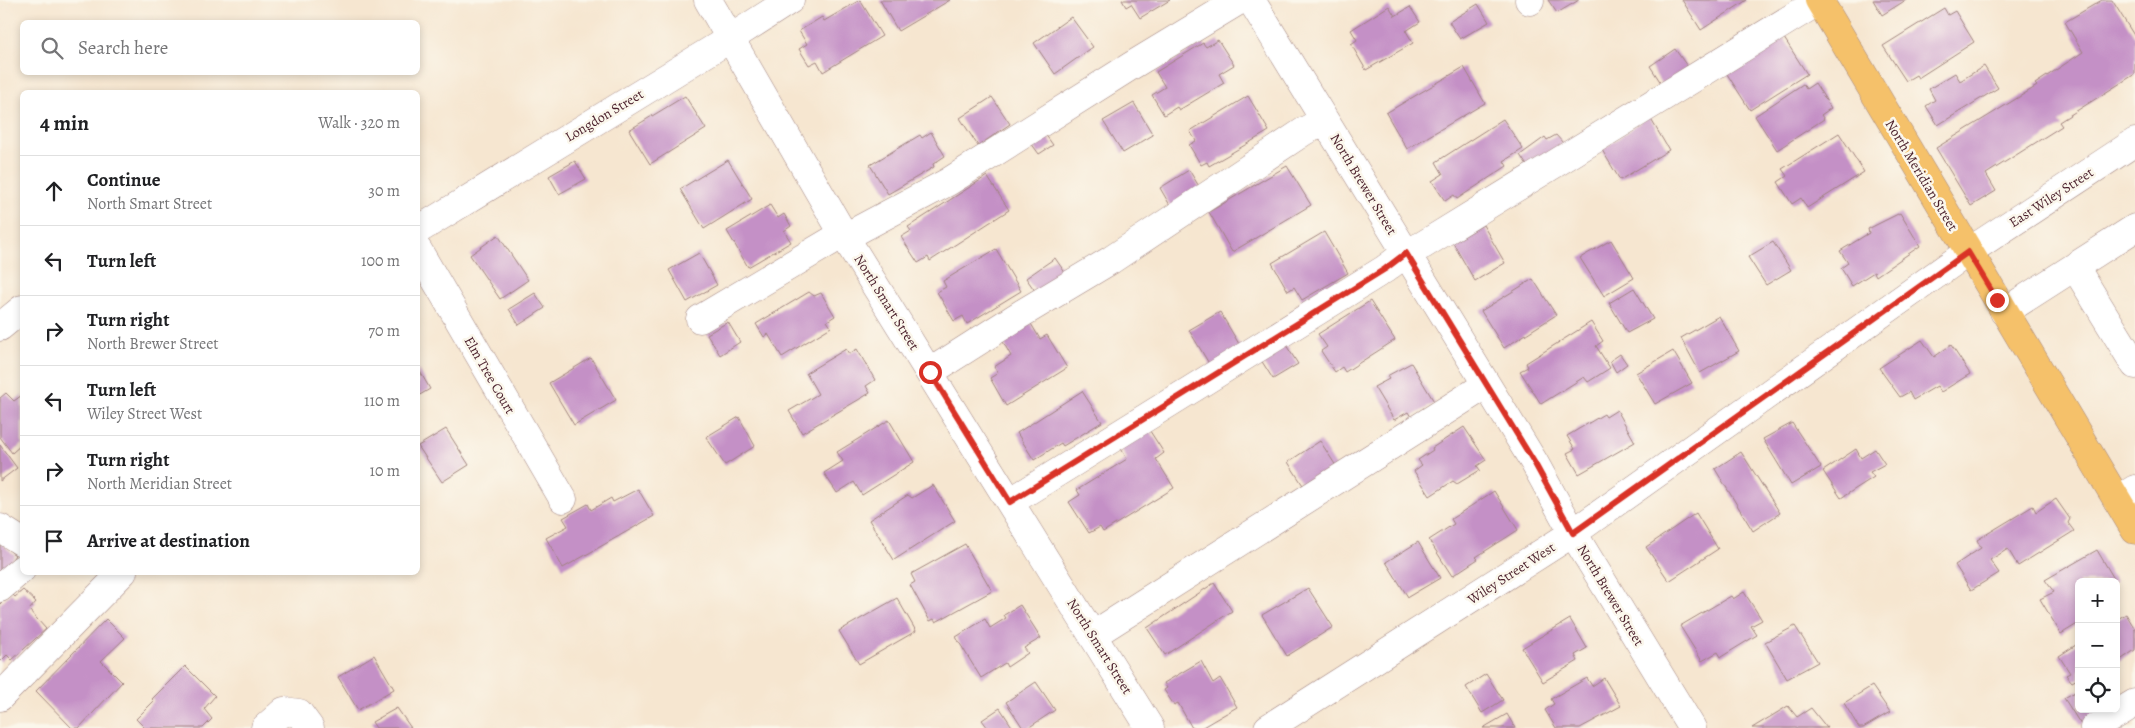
<!DOCTYPE html>
<meta charset="utf-8">
<style>
body{margin:0;font-family:Alegreya,serif;background:#f6f6f6;color:#202124}
.controls{position:absolute;right:15px;bottom:15px;display:grid;overflow:hidden;border-radius:8px;box-shadow:0 2px 8px #0003}
.controls button{width:45px;height:45px;display:grid;place-items:center;padding:0;border:0;border-bottom:1px solid #e0e0e0;background:#fff;color:#202124;font:25px sans-serif}
.stop{position:absolute;width:15px;height:15px;margin:-11px;border:4px solid #d93025;border-radius:50%;background:#fff}
.stop.end{background:#d93025;border-color:#fff;box-shadow:0 1px 5px #0008}
.list{margin:0;padding:0;list-style:none}
h2{display:flex;justify-content:space-between;align-items:center;height:65px;margin:0;padding:0 20px;font-size:21px}
h2 small{font-size:16px;font-weight:400;color:#757577}
.list li{display:grid;grid-template-columns:32px 1fr auto;gap:15px;align-items:center;box-sizing:border-box;height:70px;padding:0 20px;border-top:1px solid #e0e0e0}
.list b{display:block;font-size:19px;white-space:nowrap}
.list p{margin:0;font-size:16px;white-space:nowrap;color:#757577}
.list em{font-size:16px;font-style:normal;color:#757577}
.icon{flex:none;width:28px;height:28px;fill:none;stroke:currentColor;stroke-width:2;stroke-linecap:round;stroke-linejoin:round}
.map{position:relative;flex:none;width:2135px;height:728px;overflow:hidden}
.search{position:absolute;background:#fff;box-shadow:0 2px 8px #0003;left:20px;top:20px;width:400px;height:55px;display:flex;align-items:center;gap:12px;box-sizing:border-box;padding:0 18px;border-radius:8px;color:#757577;font-size:19px}
.panel{position:absolute;background:#fff;box-shadow:0 2px 8px #0003;left:20px;top:90px;width:400px;height:485px;border-radius:8px}
.map>svg:first-child{display:block}
.building{fill:#c490c6}
.lines{fill:none;stroke-linecap:round;stroke-linejoin:round}
.minor-casing{stroke:#a0827e;stroke-width:29}
.major-casing{stroke:#a0827e;stroke-width:29}
.minor{stroke:#fff;stroke-width:28}
.major{stroke:#f5c16b;stroke-width:28}
.route{stroke:#d93025;stroke-width:6}
.labels{text-anchor:middle;stroke-width:5;stroke-linejoin:round;paint-order:stroke}
.street-label{font-size:14px;fill:#4a1f2b;stroke:#fbf7ec}
</style>
<div class="map">
<svg width="2135" height="728" viewBox="0 0 2135 728">
<rect width="100%" height="100%" fill="#fbf7ec"/>
<filter id="ink" filterUnits="userSpaceOnUse"><feTurbulence type="fractalNoise" baseFrequency=".02" numOctaves="2"/><feDisplacementMap in="SourceGraphic" scale="10" xChannelSelector="R" yChannelSelector="G"/><feConvolveMatrix kernelMatrix="1 2 1 2 8 2 1 2 1" color-interpolation-filters="sRGB"/></filter>
<filter id="wash" filterUnits="userSpaceOnUse"><feTurbulence type="fractalNoise" baseFrequency=".0096" numOctaves="4" result="noise"/><feDisplacementMap in="SourceGraphic" scale="20" xChannelSelector="R" yChannelSelector="G"/><feGaussianBlur stdDeviation="1.12" result="paint"/><feColorMatrix in="noise" values="0 0 0 0 0 0 0 0 0 0 0 0 0 0 0 0 0 1.4 0 .05"/><feComposite in="paint" operator="in"/></filter>
<g filter="url(#wash)">
<rect width="100%" height="100%" fill="#f6e6d0"/>
<g id="blocks">
<path class="building" d="M860 0 882 36 823 72 817 61 809 65 799 49 807 44 799 31 822 17 824 21Z
M880 0H950L898 31Z
M1122 0H1170L1140 18 1131 4 1126 7Z
M1548 0H1579L1557 13Z
M1682 0H1747L1701 30Z
M1873 0H1906L1882 15Z
M2102 0H2112L2135 37V74L2059 122 2062 126 1986 174 1996 191 1971 206 1936 148 2037 86 2035 84 2083 52 2065 22Z
M1478 4 1489 22 1460 39 1449 22Z
M1389 6 1395 16 1410 7 1420 22 1406 31 1413 43 1366 70 1351 44 1357 40 1351 30Z
M1944 8 1948 15 1955 11 1974 42 1918 78 1916 75 1906 81 1883 46Z
M1071 17 1093 47 1055 74 1034 43Z
M1784 38 1807 74 1750 110 1727 74Z
M1218 40 1234 65 1219 74 1224 83 1179 110 1177 107 1164 115 1152 95 1165 87 1156 72 1203 43 1206 47Z
M1675 49 1689 69 1663 86 1650 66Z
M1984 66 1998 88 1938 125 1926 106 1935 100 1929 89 1955 73 1960 81Z
M1464 67 1485 103 1407 149 1386 113Z
M1815 83 1831 108 1821 115 1824 119 1777 150 1755 116 1803 84 1806 89Z
M685 96 706 129 650 164 629 130Z
M1248 96 1269 131 1209 166 1207 162 1201 165 1189 145 1196 141 1190 131Z
M992 97 1010 124 978 146 960 118Z
M1134 103 1153 135 1123 153 1103 121Z
M1649 116 1669 150 1620 180 1602 150Z
M1503 119 1523 149 1504 161 1507 166 1457 199 1454 195 1445 201 1432 181 1443 174 1436 162Z
M931 132 945 156 933 164 934 167 888 194 870 165 920 135 922 138Z
M1839 133 1864 172 1807 208 1801 198 1792 204 1778 182 1787 176 1782 169Z
M1045 134 1053 145 1039 154 1031 143Z
M1556 135 1563 143 1532 173 1520 155 1545 137 1547 140Z
M728 160 752 199 704 229 680 189Z
M575 161 586 179 559 194 549 176Z
M1287 166 1311 205 1232 252 1209 212Z
M1189 170 1200 188 1171 207 1160 188Z
M987 176 1009 210 930 261 928 257 918 263 901 237 911 231 908 227Z
M770 205 778 218 784 214 791 226 784 231 791 242 748 267 727 231Z
M1900 213 1920 246 1876 276 1874 272 1852 286 1841 268 1848 263 1840 251 1869 233 1868 229Z
M1483 225 1505 263 1475 281 1453 243Z
M1324 232 1348 273 1302 300 1294 287 1288 291 1272 263Z
M498 235 528 280 500 299 470 255Z
M1611 240 1634 278 1604 296 1580 258Z
M1773 242 1791 270 1766 285 1748 257Z
M996 249 1021 291 967 324 963 316 954 321 937 292 946 287 943 281Z
M699 253 717 285 687 302 669 270Z
M1055 258 1068 277 1040 298 1026 278Z
M1533 279 1556 315 1504 348 1481 311Z
M1634 288 1653 319 1627 333 1609 303Z
M809 292 814 296 821 293 835 316 827 321 831 327 782 357 768 334 764 337 756 324Z
M535 293 545 308 519 325 509 309Z
M1370 301 1395 340 1345 372 1342 367 1335 372 1321 351 1327 347 1318 334Z
M1220 312 1242 349 1211 367 1189 330Z
M1719 316 1739 351 1700 373 1681 338Z
M728 322 740 342 720 355 707 334Z
M1030 322 1040 339 1047 335 1067 368 1006 406 990 378 998 373 994 367 1011 356 1002 340Z
M1591 322 1603 341 1596 346 1610 368 1588 382 1584 377 1541 404 1520 371 1528 367 1526 363Z
M1922 340 1934 357 1951 345 1970 374 1941 392 1937 386 1913 400 1909 392 1900 397 1879 368Z
M1286 345 1298 364 1273 379 1261 360Z
M846 349 849 354 857 349 875 380 866 386 870 393 802 433 789 411 818 394 806 373Z
M1673 351 1692 383 1655 404 1636 373Z
M1620 354 1627 364 1616 372 1610 361Z
M591 358 616 400 574 425 549 383Z
M1411 363 1435 403 1411 417 1408 412 1394 420 1374 387 1389 379 1387 376Z
M418 368 430 389 418 396Z
M1082 391 1102 422 1063 446 1061 443 1034 460 1017 433Z
M6 393 14 401 22 395V444L12 453 0 437V398Z
M1617 410 1635 442 1579 474 1567 453 1575 449 1567 436 1604 414 1606 417Z
M739 417 755 446 725 465 706 437Z
M889 420 914 462 862 495 854 482 837 493 824 473 843 461 837 452Z
M1792 423 1821 467 1791 485 1763 439Z
M1464 427 1486 460 1477 466 1480 470 1457 484 1453 481 1430 496 1414 471 1422 465 1418 460 1433 450 1432 448Z
M1148 428 1164 453 1156 459 1174 488 1103 532 1100 527 1089 533 1069 502 1080 495 1077 490 1127 459 1119 445Z
M446 429 469 465 442 482 418 446Z
M1320 441 1338 469 1306 490 1288 462Z
M0 445 17 468 0 481Z
M1856 449 1861 458 1875 449 1885 464 1870 472 1874 477 1841 498 1823 471Z
M1741 452 1780 513 1753 531 1715 469Z
M933 485 955 521 894 560 869 520 908 495 912 498Z
M638 489 654 516 563 568 546 538 568 526 563 518 588 504 591 510 611 498 613 502Z
M1494 491 1518 530 1476 557 1478 559 1452 576 1429 540 1454 524 1451 519Z
M2056 499 2070 519 2068 523 2074 531 2018 566 2008 549 1990 560 1999 573 1971 590 1955 565 1981 548 1977 540 2033 506 2036 512Z
M1696 513 1718 549 1669 581 1646 547Z
M1418 542 1440 578 1408 597 1386 562Z
M0 543 15 555 0 578Z
M965 544 992 591 936 622 934 619 930 621 910 585 915 582 911 574Z
M2097 550 2116 582H2079V623L2061 634 2040 599 2054 592 2045 580Z
M1214 583 1232 611 1165 655 1147 628Z
M1308 588 1333 627 1287 656 1262 615Z
M23 590 36 602 29 610 46 629 12 660 7 655 0 662V604L11 593 15 597Z
M1744 592 1762 620 1751 626 1757 635 1721 657 1718 652 1702 661 1680 626 1731 596 1733 599Z
M897 598 916 631 859 664 839 631Z
M1020 605 1041 638 1024 648 1028 653 1007 667 1005 663 981 678 956 637 985 619 990 628 1006 618 1004 615Z
M2126 614 2135 629V650L2116 663V620Z
M106 619 125 638 101 661 122 682 79 728H72L36 691Z
M1570 619 1587 648 1575 655 1578 661 1543 682 1522 648Z
M1795 626 1818 662 1787 679 1765 642Z
M2079 643V678L2072 682 2066 675 2070 673 2059 656Z
M374 655 394 689 358 710 338 677Z
M1201 661 1213 683 1220 678 1237 707 1201 728H1192L1178 703 1174 705 1164 690 1167 688 1164 683Z
M185 666 215 696 204 709 212 719 203 728H145L136 719 154 701 152 699Z
M1486 674 1503 700 1482 713 1466 687Z
M1587 678 1592 686 1604 678 1621 706 1580 728H1556L1545 710 1554 704 1551 699Z
M1036 682 1055 710 1028 728H1023L1006 702Z
M1872 686 1890 712 1863 728H1859L1844 703Z
M2079 690V709H2106L2081 725 2064 698Z
M1788 706 1797 717 1811 708 1827 728H1752Z
M397 708 411 728H376L372 722Z
M1000 708 1013 728H988L982 720Z
M1507 714 1515 728H1483Z"/>
</g>
</g>
<g filter="url(#ink)">
<use href="#blocks" fill-opacity="0" stroke="#a0827e" stroke-width="1"/>
<g class="lines">
<g class="minor-casing">
<path id="minor" d="M708 0 845 237 1150 728
M1251 0 1534 462 1573 533 1692 728
M1529 0 1530 1
M418 230 731 38 790 0
M845 237 948 182 1131 66 1240 0
M418 250 563 499
M2075 267 2135 365
M2004 312 2135 228
M700 319 843 234
M0 327 22 309
M930 372 1021 314 1111 260 1303 132 1324 120
M2117 500 2135 489
M1010 502 1385 269 1406 253 1423 245 1819 1
M0 528 22 542
M0 588 22 569
M1093 635 1486 385
M0 697 123 572
M265 728 284 711 299 713 310 728
M1268 728 1573 533 1968 252 2135 142
M2094 728 2135 703"/>
</g>
<g class="major-casing">
<path id="major" d="M1819 0 2135 530"/>
</g>
<use href="#minor" class="minor"/>
<use href="#major" class="major"/>
</g>
</g>
<g class="lines" filter="url(#ink)">
<path class="route" d="M930 372 1010 502 1385 269 1406 253 1534 462 1573 533 1968 252 1997 300"/>
</g>
<g class="labels">
<g class="street-label">
<text transform="translate(604 115) rotate(-31)" y="5">Longdon Street</text>
<text transform="translate(1922 175) rotate(59)" y="5">North Meridian Street</text>
<text transform="translate(1364 184) rotate(59)" y="5">North Brewer Street</text>
<text transform="translate(2051 197) rotate(-33)" y="5">East Wiley Street</text>
<text transform="translate(887 302) rotate(58)" y="5">North Smart Street</text>
<text transform="translate(490 375) rotate(60)" y="5">Elm Tree Court</text>
<text transform="translate(1511 573) rotate(-33)" y="5">Wiley Street West</text>
<text transform="translate(1611 595) rotate(59)" y="5">North Brewer Street</text>
<text transform="translate(1100 646) rotate(58)" y="5">North Smart Street</text>
</g>
</g>
</svg>
<div class="controls">
<button>+</button>
<button>−</button>
<button><svg class="icon" aria-label="locate" viewBox="0 0 24 24"><circle cx="12" cy="12" r="6"/><path d="M12 2v4M12 18v4M2 12h4M18 12h4"/></svg></button>
</div>
<div class="stop" style="left:930px;top:372px"></div>
<div class="stop end" style="left:1997px;top:300px"></div>
<div class="search"><svg class="icon" aria-label="search" viewBox="0 0 24 24"><circle cx="10" cy="10" r="6"/><path d="M15 15l6 6"/></svg>Search here</div>
<section class="panel">
<h2>4 min<small>Walk · 320 m</small></h2>
<ul class="list">
<li><svg class="icon" aria-label="ahead" viewBox="0 0 24 24"><path d="M12 20V5M6 11l6-6 6 6"/></svg><div><b>Continue</b><p>North Smart Street</p></div><em>30 m</em></li>
<li><svg class="icon" aria-label="left" viewBox="0 0 24 24"><path d="M17 20v-9H6M10 6l-5 5 5 5"/></svg><div><b>Turn left</b></div><em>100 m</em></li>
<li><svg class="icon" aria-label="right" viewBox="0 0 24 24"><path d="M7 20v-9h11M14 6l5 5-5 5"/></svg><div><b>Turn right</b><p>North Brewer Street</p></div><em>70 m</em></li>
<li><svg class="icon" aria-label="left" viewBox="0 0 24 24"><path d="M17 20v-9H6M10 6l-5 5 5 5"/></svg><div><b>Turn left</b><p>Wiley Street West</p></div><em>110 m</em></li>
<li><svg class="icon" aria-label="right" viewBox="0 0 24 24"><path d="M7 20v-9h11M14 6l5 5-5 5"/></svg><div><b>Turn right</b><p>North Meridian Street</p></div><em>10 m</em></li>
<li><svg class="icon" aria-label="arrive" viewBox="0 0 24 24"><path d="M6 21V4h12l-3 4 3 4H6"/></svg><div><b>Arrive at destination</b></div></li>
</ul>
</section>
</div>
